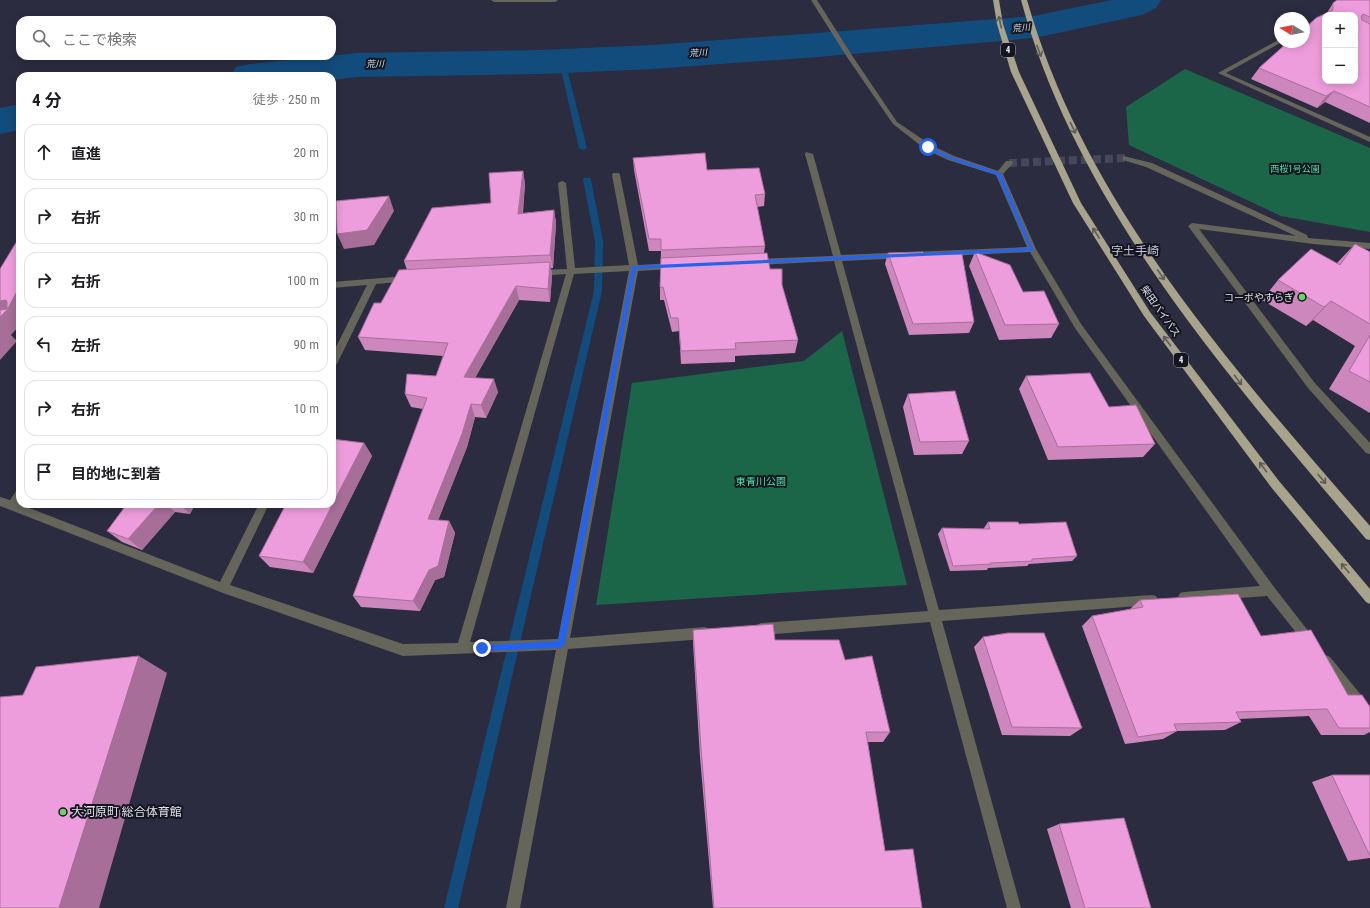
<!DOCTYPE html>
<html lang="ja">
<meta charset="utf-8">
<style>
body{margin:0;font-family:"Roboto Condensed","Noto Sans JP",sans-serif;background:#f6f6f6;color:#202124}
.controls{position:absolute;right:12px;top:12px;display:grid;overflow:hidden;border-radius:8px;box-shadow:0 2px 10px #0003}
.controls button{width:36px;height:36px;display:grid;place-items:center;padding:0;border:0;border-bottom:1px solid #e0e0e0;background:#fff;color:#202124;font:20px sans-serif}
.compass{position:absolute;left:1274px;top:12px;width:36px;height:36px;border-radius:50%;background:#fff;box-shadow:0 2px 10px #0003;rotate:280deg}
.stop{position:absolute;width:12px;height:12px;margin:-9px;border:3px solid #2563eb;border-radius:50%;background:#fff}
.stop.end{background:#2563eb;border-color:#fff;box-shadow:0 1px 4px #0008}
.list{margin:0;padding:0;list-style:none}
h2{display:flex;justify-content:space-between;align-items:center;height:52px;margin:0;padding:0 16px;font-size:17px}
h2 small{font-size:13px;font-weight:400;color:#757577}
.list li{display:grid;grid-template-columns:26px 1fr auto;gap:12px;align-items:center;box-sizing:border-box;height:56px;margin:0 8px 8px;padding:0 8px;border:1px solid #e0e0e0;border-radius:12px}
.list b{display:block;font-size:15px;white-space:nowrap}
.list em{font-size:13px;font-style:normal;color:#757577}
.icon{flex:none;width:22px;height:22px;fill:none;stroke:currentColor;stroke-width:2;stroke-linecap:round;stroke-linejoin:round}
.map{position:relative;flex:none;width:1370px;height:908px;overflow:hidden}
.search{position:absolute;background:#fff;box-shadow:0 2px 10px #0003;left:16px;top:16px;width:320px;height:44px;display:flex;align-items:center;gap:10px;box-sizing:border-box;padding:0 14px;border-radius:12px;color:#757577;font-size:15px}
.panel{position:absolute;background:#fff;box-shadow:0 2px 10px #0003;left:16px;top:72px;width:320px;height:436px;border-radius:12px}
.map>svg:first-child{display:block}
.green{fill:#1b6548}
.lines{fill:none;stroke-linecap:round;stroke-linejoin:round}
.stream{fill:#124c7d;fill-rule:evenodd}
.river{fill:#124c7d;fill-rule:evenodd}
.minor-tunnel{stroke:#47475b;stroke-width:8;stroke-dasharray:8 4;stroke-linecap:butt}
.minor{fill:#66655a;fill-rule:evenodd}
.trunk{fill:#a8a48c;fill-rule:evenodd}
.wall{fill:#cd87bd}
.shaded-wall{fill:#a76e9a}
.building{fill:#ee9ddc;stroke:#a76e9a;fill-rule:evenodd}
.oneway{stroke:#5e5c56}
.route{fill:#2563eb}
.poi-dot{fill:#69d464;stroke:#15151f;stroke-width:1.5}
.labels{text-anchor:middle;stroke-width:4;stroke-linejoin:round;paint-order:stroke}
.far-water-label{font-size:9px;font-style:italic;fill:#cfe0f2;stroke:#15151f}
.shield{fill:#15151f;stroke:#a3a3b0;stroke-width:1}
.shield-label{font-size:9px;font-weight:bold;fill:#e0e0ee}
.far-park-label{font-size:9px;fill:#48e3a7;stroke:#15151f}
.poi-label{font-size:10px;fill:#e0e0ee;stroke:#15151f;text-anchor:end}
.street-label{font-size:10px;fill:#e0e0ee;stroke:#15151f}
.park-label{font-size:10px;fill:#48e3a7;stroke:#15151f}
.quarter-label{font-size:12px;fill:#c3c3df;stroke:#15151f}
.near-poi-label{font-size:12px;fill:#e0e0ee;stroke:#15151f;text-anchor:start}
</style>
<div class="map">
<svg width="1370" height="908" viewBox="0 0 1370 908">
<rect width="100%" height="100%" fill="#2c2c41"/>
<path class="green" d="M1185 69 1370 148V232L1281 216 1129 145 1126 107Z
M842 331 907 585 596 605 632 383 804 361Z"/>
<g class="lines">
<path class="stream" d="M562 59 565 61 587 148 583 150 579 148 559 61Z
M584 178H590L591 180 603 241 602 291 458 908H444L594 291 595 241 583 180Z"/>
<path class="river" d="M1112 0H1161L1156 8 1142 15 1034 38 817 57 652 69 542 74 357 77 332 80V76H230L236 67 250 64 357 53 542 50 652 45 817 33 1034 16Z
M20 104V130L0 134V108Z"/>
<path class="minor-tunnel" d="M1009 163 1126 158"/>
<path class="minor" d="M491 0H558L555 2H494Z
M811 0H817L853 57 897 122 931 145 954 156 998 171 1006 161H1012L1013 163 1003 174 1036 249 1081 324 1274 587 1316 641 1314 645 1310 647 1306 645 1267 596 1184 602 1180 601 1178 597 1180 593 1184 592 1260 586 1075 328 1030 252 842 261 939 610 1152 595 1156 596 1158 600 1156 604 1152 605 942 621 1021 908H1007L930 622 761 635 757 633 755 629 757 625 761 623 928 611 834 261 755 265 751 262 755 259 833 256 805 154 806 152 813 154 841 255 1027 247 996 175 948 160 925 149 893 124 847 57Z
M1280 39V42H1282L1226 73 1370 137V142L1218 73Z
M1123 156 1152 163 1307 235 1308 238 1370 243V249L1313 244 1199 229 1314 382 1370 443V454L1366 453 1308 388 1188 226 1192 223 1296 236 1146 167 1123 160Z
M613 173H619L620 175 638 265 673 263 677 266 673 269 638 271 570 638 705 627 709 629 711 633 709 637 705 639 568 649 520 908H506L556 650 403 656 223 593 8 509 0 506V497L10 500 16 491 20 490 19 504 220 582 259 504H269L230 585 403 644 458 643 566 274 539 276 535 273 539 270 567 269 558 183 562 181 566 183 575 268 629 265 612 175ZM629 271 558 639 470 642 574 274Z
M407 276 410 277V281L376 284 337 364 332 367V355L367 285 332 288V282Z
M1326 655 1330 657 1370 706V722L1366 720 1322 665 1320 661 1322 657Z"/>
<path class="trunk" d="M993 0H999L1003 24 1019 72 1081 203 1150 312 1279 481 1370 589V604L1366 602 1271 487 1144 316 1073 203 1011 72 997 24Z
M1021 0H1027C1085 205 1234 369 1370 526V540L1366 539C1230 378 1077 207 1021 0Z"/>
</g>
<path class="wall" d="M1370 0V123L1325 102 1317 108 1251 79 1259 68 1327 13 1333 3Z
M633 158 707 170 765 194 764 206 757 207 765 246 764 253 770 269 782 285 798 340 795 353 735 356V362L681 364 679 331 672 332 664 300H660V287L661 251H649L634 170Z
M523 171 525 184 523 213 554 210 556 223 553 268H551L552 276 550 302 519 300 475 378 498 392 486 418 475 417 467 447 438 520 449 521 455 533 444 577 435 580 420 611 361 607 353 596 423 409 411 407 405 394 436 376 443 356 365 350 358 337 381 303 407 270 404 261 491 203Z
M1355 244 1370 252V413L1329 389 1355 346 1313 320 1306 326 1262 300 1278 280 1337 263Z
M975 252 1023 292 1059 324 1051 338 999 340 969 266Z
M888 253 974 322 969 333 909 335 885 264Z
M1026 376 1109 407 1155 444 1143 457 1048 460 1019 389Z
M908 394 969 441 962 454 914 455 903 407Z
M364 443 372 456 313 573 270 567 259 556Z
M127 504H195L190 514 175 512 142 550 122 542 107 531Z
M988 522 1019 524 1077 556 1072 561 1029 564 1027 566 988 568 987 570 950 571 938 534 942 528 984 529V528Z
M1140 600 1261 636 1348 695 1370 707V732L1364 735H1321L1309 716 1239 719 1241 722 1225 730 1177 731 1163 739 1125 744 1082 626 1092 616 1130 609Z
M693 630 775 640 845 660 890 732 883 742H867L885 851 922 908H713L700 757 693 643Z
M983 637 1082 728 1070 736 1002 735 974 647Z
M1332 775H1370V858L1348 861 1312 782Z
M1059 824 1151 908H1071L1047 829Z"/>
<path class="shaded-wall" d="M1334 91 1325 102 1317 108 1326 96Z
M523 171 525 184 521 227 518 214Z
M389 196 394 211 374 245 344 249 337 234Z
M554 210 556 223 553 268 550 255Z
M550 262 552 276 550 302 548 289Z
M20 286V325L11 335 17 341 0 360V301Z
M516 286 519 300 468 390 464 377Z
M1331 301 1313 320 1306 326 1324 307Z
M494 379 498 392 486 418 481 405Z
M471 404 475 417 467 447 434 531 428 519Z
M364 443 372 456 313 573 303 562Z
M159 504H166L175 512 142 550 128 539Z
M179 504H195L190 514Z
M449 521 455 533 444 577 435 580 420 611 413 601Z
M139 656 167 673 99 908H59Z"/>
<path class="building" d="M1337 0H1370V17L1363 14 1361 16 1362 20 1370 24V107L1334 91 1326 96 1259 68 1288 42H1304V29L1316 18 1333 10V3ZM1325 15H1355V81H1325Z
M705 153 707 170 759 168 765 194 755 195 765 246 661 250V239H649L633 158Z
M523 171 518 214 554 210 550 255 404 261 432 208 491 203 489 173Z
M389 196 367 230 337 234 336 201Z
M20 236V286L7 310 0 317V310L7 309V302L6 300 0 301V269Z
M1355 244 1370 252V324L1331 301 1324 307 1278 280 1311 249 1340 265Z
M923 252 924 254H962L974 322 913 324 888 253Z
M975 252 1010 265 1023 292 1044 291 1059 324 1005 325Z
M767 253 770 269H782V285L798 340 735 343 736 349 681 351 678 318H671L663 287H660L661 258Z
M550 262 548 289 516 286 464 377 494 379 481 405 471 404 462 434 428 519 449 521 438 566 429 570 413 601 353 596 427 398 405 394 407 374 436 376 448 343 358 337 374 303H381L399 270Z
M1370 335V382L1349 371Z
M1090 373 1109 407 1136 405 1155 444 1058 447 1026 376Z
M955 391 969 441 920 442 908 394Z
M332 439 364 443 303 562 259 556 286 504H332Z
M127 504H159L128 539 107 531Z
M988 522H1018L1019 524 1066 522 1077 556 1032 559V561L990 563 991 564 953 566 942 528 990 529Z
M1238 594 1261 636 1311 630 1348 695H1362L1370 707V728H1339L1327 709 1236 712 1241 722 1174 724 1177 731 1138 737 1092 616 1143 607 1140 600Z
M773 624 775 640H839L845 660 872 656 890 732H866L885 851 913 849 922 908H714L701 748 693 630Z
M1008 633H1044L1082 728 1012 727 983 637Z
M139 656 59 908H0V697L23 695 36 667Z
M1332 775H1370V856Z
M1124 818 1151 908H1085L1059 824Z"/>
<defs><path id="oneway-shaft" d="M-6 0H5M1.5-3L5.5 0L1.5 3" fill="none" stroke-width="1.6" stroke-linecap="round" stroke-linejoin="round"/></defs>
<g class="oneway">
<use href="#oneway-shaft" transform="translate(1000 22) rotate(-103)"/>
<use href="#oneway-shaft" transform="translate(1039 51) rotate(70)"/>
<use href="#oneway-shaft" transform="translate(1073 128) rotate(64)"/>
<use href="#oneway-shaft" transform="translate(1096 233) rotate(-122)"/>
<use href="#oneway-shaft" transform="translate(1161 275) rotate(56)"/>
<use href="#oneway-shaft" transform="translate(1167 341) rotate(-127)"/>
<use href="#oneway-shaft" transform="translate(1238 380) rotate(53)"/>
<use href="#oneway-shaft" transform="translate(1263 467) rotate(-127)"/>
<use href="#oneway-shaft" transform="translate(1322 479) rotate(49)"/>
<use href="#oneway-shaft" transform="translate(1345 568) rotate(-130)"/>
</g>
<path class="route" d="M928 146 952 157 1001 173 1034 251 636 269 565 644 561 648 480 651 478 648 482 645 558 641 632 266 1029 248 997 175 949 159 926 148Z"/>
<g class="poi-dot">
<circle cx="1302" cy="297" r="4"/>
<circle cx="63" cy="812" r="4"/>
</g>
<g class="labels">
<g class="far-water-label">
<text transform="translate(1021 28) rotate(-5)" y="3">荒川</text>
<text transform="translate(698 53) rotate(-4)" y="3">荒川</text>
<text transform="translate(375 64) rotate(-1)" y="3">荒川</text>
</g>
<g class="shield">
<rect x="1001" y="43" width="14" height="14" rx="3"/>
<rect x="1174" y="353" width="14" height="14" rx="3"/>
</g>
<g class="shield-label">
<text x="1008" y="53">4</text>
<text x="1181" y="363">4</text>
</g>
<g class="far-park-label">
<text x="1295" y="172">西桜1号公園</text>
</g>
<g class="poi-label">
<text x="1294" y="301">コーポやすらぎ</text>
</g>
<g class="street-label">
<text transform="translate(1161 311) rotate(55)" y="4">柴田バイパス</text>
</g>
<g class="park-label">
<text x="761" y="485">東青川公園</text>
</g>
<g class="quarter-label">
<text x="1135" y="255">字土手崎</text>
</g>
<g class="near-poi-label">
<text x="71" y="816">大河原町 総合体育館</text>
</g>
</g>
</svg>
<div class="controls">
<button>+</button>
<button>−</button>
</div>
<svg class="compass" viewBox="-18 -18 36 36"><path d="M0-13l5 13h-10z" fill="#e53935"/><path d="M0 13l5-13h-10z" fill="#757577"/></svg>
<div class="stop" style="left:928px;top:147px"></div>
<div class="stop end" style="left:482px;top:648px"></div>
<div class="search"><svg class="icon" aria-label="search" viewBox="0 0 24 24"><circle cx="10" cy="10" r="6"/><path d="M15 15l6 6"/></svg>ここで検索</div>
<section class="panel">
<h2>4 分<small>徒歩 · 250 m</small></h2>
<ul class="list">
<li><svg class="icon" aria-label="ahead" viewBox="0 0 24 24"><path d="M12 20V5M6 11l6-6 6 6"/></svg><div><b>直進</b></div><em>20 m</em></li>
<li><svg class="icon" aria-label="right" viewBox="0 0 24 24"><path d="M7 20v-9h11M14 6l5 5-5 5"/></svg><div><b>右折</b></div><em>30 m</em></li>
<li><svg class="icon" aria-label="right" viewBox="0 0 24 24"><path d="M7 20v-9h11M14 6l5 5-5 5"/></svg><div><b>右折</b></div><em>100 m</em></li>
<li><svg class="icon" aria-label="left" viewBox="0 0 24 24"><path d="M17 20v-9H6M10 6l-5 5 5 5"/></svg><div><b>左折</b></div><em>90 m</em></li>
<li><svg class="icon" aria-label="right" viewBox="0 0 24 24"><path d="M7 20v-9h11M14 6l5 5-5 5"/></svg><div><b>右折</b></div><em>10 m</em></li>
<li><svg class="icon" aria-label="arrive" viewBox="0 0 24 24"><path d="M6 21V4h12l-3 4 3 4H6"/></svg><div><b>目的地に到着</b></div></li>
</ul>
</section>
</div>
